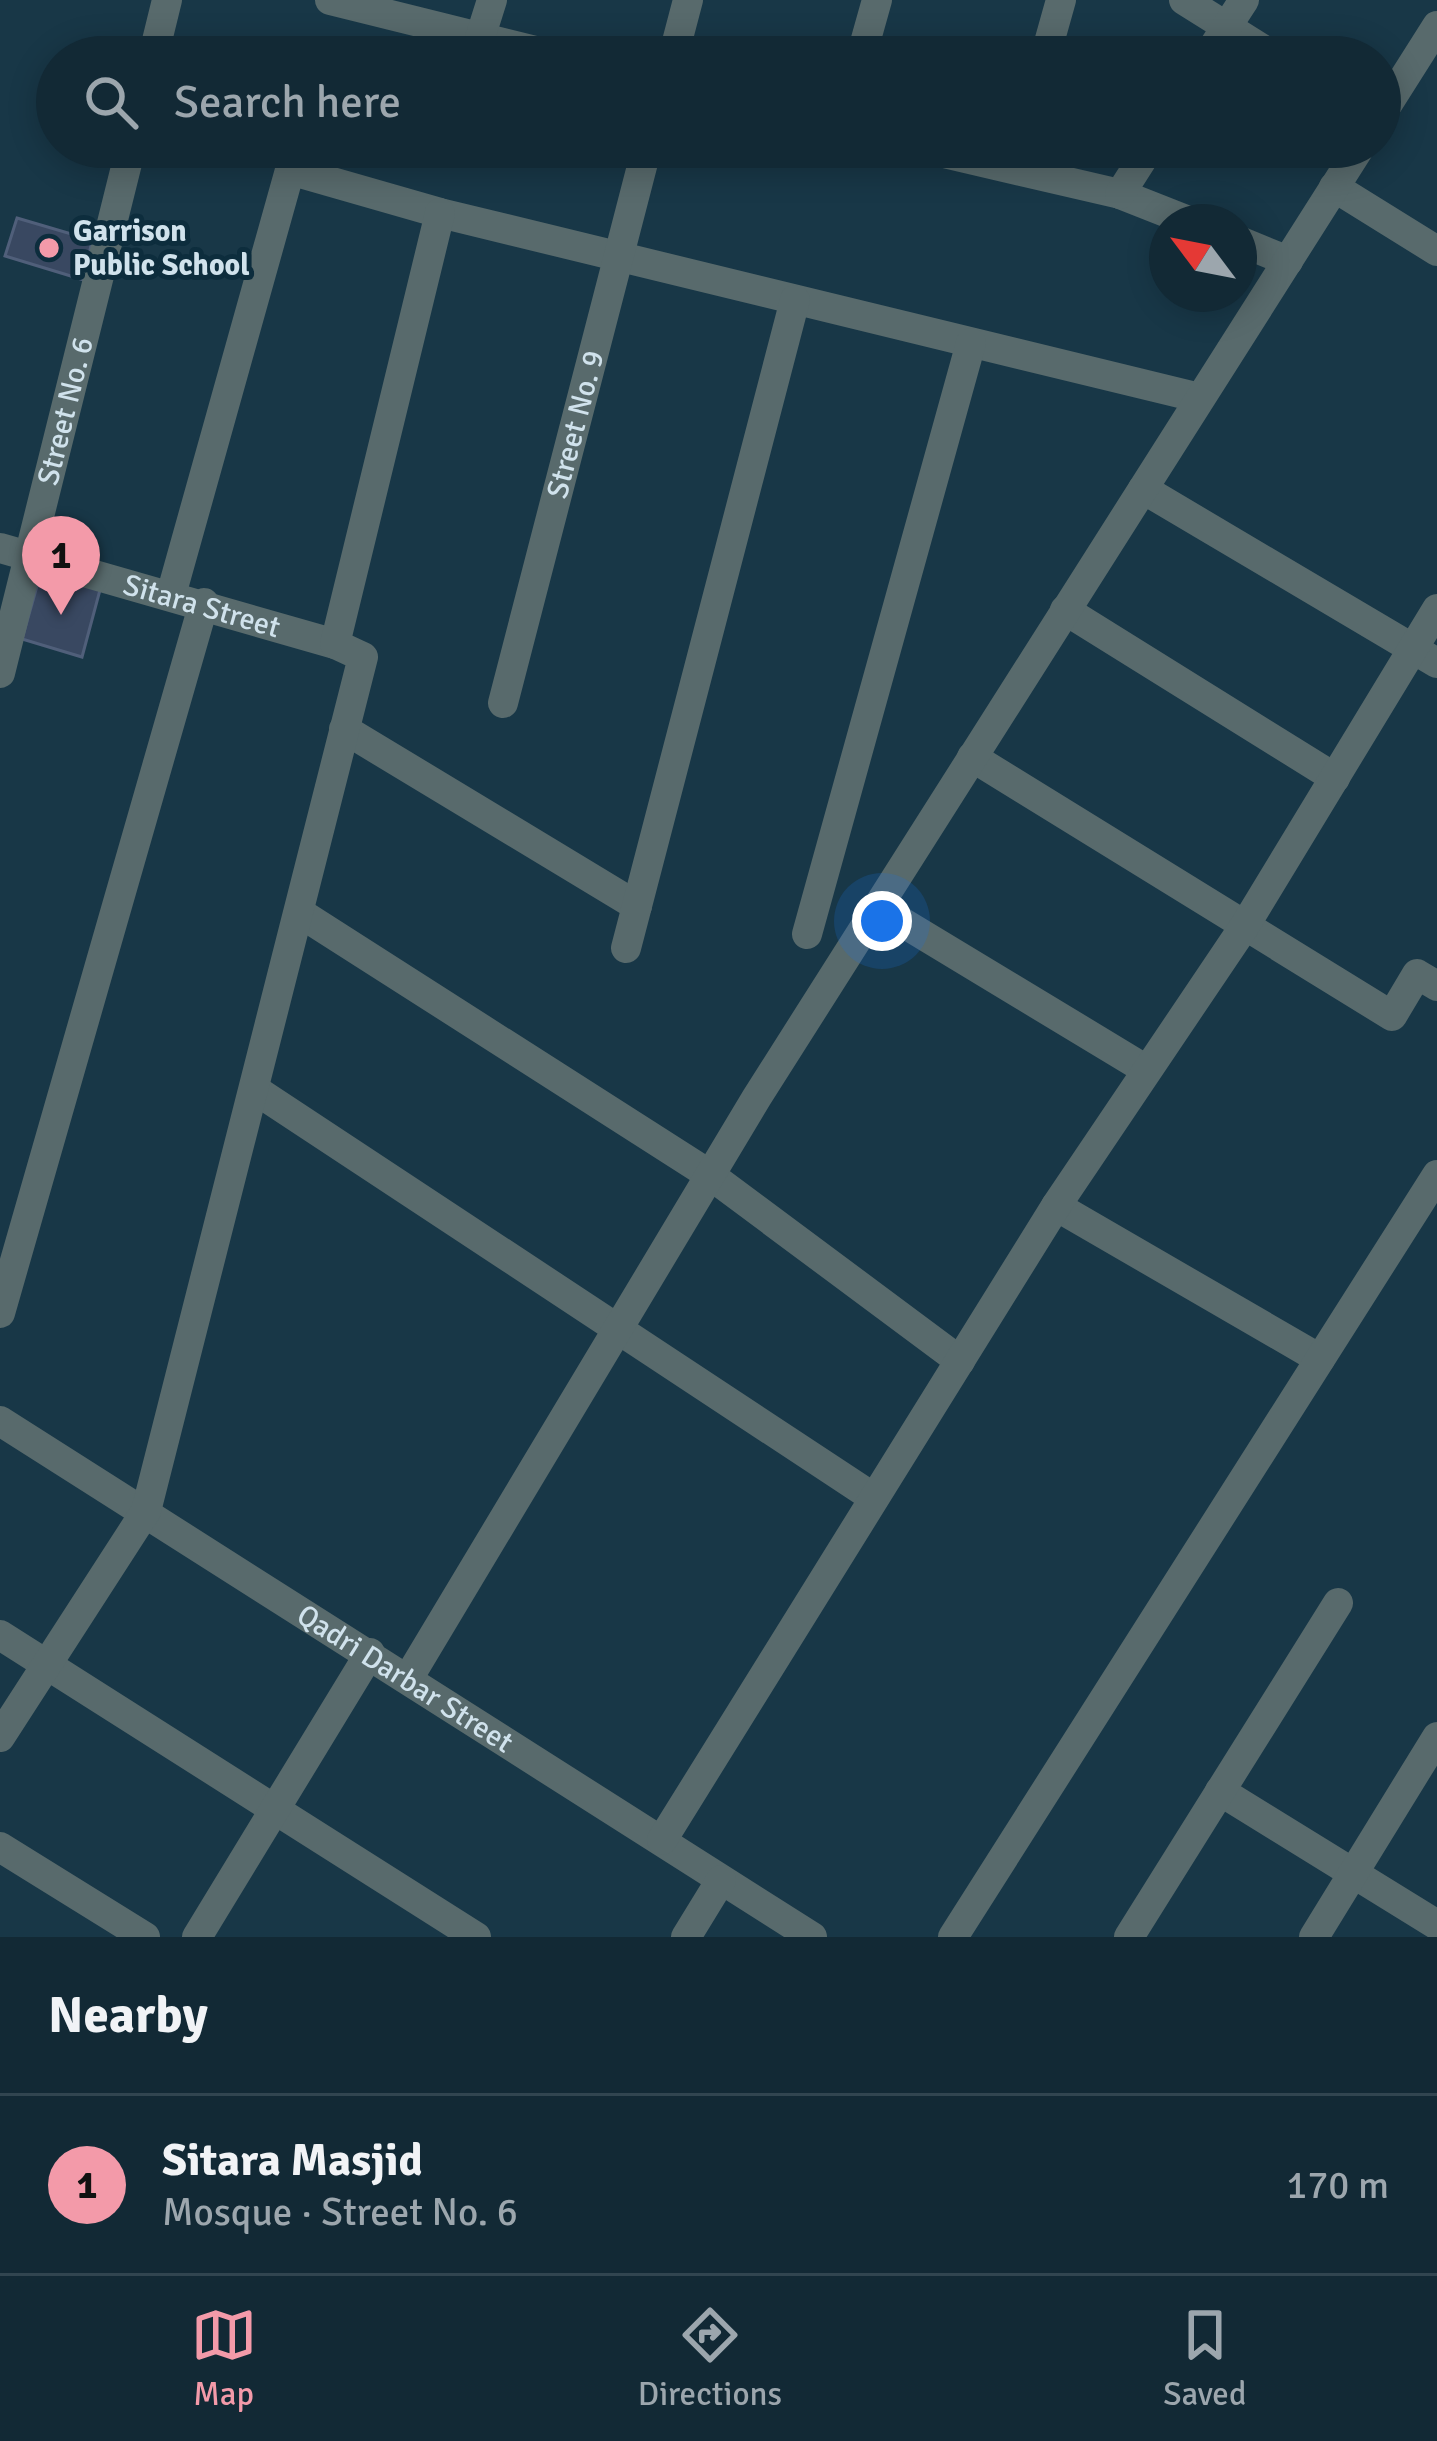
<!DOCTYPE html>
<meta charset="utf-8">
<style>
body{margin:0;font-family:Signika,sans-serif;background:#1f3541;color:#f1f3f6}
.compass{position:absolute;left:1149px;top:204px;width:108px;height:108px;border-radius:50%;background:#122935;box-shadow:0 6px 30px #0003;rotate:302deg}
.you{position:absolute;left:882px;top:921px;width:42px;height:42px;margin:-30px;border:9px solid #fff;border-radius:50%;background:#1a73e8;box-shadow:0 0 0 18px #1a73e833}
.badge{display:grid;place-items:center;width:78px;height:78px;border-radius:50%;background:#f39aa9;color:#111;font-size:39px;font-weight:700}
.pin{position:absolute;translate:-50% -99px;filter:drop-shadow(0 3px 6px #0008)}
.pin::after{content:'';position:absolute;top:63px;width:42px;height:36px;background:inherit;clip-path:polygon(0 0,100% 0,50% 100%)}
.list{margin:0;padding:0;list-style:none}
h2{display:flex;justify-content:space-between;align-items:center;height:156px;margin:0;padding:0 48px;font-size:51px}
h2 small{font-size:39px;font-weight:400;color:#9ca6ad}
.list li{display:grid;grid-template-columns:78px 1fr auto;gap:36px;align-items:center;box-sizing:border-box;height:180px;padding:0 48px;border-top:3px solid #314550}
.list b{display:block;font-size:45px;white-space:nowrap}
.list p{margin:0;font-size:39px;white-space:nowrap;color:#9ca6ad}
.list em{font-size:39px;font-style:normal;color:#9ca6ad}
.icon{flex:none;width:66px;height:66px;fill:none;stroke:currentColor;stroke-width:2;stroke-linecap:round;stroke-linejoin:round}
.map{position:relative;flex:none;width:1437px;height:1937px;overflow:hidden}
.search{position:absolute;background:#122935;box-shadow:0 6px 30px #0003;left:36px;right:36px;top:36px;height:132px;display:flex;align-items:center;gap:30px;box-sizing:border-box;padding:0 42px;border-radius:66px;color:#9ca6ad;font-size:45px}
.sheet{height:336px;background:#122935}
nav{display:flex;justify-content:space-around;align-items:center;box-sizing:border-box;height:168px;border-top:3px solid #314550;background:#122935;font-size:33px;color:#9ca6ad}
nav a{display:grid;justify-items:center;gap:6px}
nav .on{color:#f39aa9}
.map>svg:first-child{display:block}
.building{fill:#394861;stroke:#505f7a;stroke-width:3}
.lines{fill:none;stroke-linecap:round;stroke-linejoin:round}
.minor{stroke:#586a6c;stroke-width:30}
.poi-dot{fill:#f39aa9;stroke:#0d2d3d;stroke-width:4.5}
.labels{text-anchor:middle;stroke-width:10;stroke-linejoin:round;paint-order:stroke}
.poi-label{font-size:30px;font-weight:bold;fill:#d0e2ec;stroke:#0d2d3d;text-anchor:start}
.street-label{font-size:30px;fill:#d0e2ec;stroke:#0d2d3d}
</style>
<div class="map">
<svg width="1437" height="1937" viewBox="0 0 1437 1937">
<rect width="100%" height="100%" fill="#183747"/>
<path class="building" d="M457 49 494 56 455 57Z
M17 218 92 240 84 280 5 256Z
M41 572 100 590 82 657 22 639Z"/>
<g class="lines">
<g class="minor">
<path d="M330 0 560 57"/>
<path d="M1184 0 1275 57"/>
<path d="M480 38 492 0"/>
<path d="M153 57 167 0"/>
<path d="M673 57 688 0"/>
<path d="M861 57 877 0"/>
<path d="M1045 57 1061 0"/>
<path d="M1207 57 1244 0"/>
<path d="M1380 116 1437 26"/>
<path d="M918 147 1120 194 1191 222"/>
<path d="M1334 187 1437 251"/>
<path d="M1120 194 1150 147"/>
<path d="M1239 241 1288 261"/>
<path d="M1143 489 1437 663"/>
<path id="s1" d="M0 548 335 644"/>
<path d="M171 595 290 170 440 213 1200 398"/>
<path d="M1065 610 1335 778"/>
<path id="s2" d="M0 673 131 147"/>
<path id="s3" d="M503 703 647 147"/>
<path d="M344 729 637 906"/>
<path d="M972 757 1392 1016 1417 974 1437 986"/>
<path d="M877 907 1145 1069"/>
<path d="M300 913 710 1175 960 1361"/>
<path d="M807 934 971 343"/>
<path d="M626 948 795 300"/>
<path d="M254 1089 874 1498"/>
<path d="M1056 1206 1320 1359"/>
<path d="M0 1313 204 603"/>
<path id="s4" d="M0 1421 812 1937"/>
<path d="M0 1635 476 1937"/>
<path d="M409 1677 757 1097 1360 147"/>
<path d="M0 1737 146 1511 363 657 335 644 440 213"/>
<path d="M1220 1791 1437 1925"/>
<path d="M662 1840 1056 1206 1244 927 1437 609"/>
<path d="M0 1847 145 1937"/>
<path d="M197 1937 370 1653"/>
<path d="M686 1937 721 1880"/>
<path d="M953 1937 1437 1175"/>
<path d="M1129 1937 1338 1603"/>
<path d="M1314 1937 1437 1737"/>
</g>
</g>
<circle class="poi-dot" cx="49" cy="248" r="12"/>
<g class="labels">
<g class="poi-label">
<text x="73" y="241">Garrison<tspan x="73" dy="34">Public School</tspan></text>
</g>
<g class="street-label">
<text dy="10" stroke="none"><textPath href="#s2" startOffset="270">Street No. 6</textPath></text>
<text dy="10" stroke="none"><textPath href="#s3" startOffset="288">Street No. 9</textPath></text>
<text dy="10" stroke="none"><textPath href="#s1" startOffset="210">Sitara Street</textPath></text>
<text dy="10" stroke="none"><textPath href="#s4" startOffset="480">Qadri Darbar Street</textPath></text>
</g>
</g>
</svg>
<svg class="compass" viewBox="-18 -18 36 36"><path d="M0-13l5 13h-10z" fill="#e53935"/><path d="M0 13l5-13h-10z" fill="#9ca6ad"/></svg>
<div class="you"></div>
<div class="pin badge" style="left:61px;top:615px">1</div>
<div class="search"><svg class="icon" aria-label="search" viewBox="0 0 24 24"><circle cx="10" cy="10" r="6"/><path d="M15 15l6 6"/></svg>Search here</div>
</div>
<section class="sheet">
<h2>Nearby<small></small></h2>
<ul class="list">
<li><span class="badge">1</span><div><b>Sitara Masjid</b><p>Mosque · Street No. 6</p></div><em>170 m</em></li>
</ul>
</section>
<nav>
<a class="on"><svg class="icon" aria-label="map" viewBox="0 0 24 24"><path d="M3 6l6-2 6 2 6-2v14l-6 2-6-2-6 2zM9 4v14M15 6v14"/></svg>Map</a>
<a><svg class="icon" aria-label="directions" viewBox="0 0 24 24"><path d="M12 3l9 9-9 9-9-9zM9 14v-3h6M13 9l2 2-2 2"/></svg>Directions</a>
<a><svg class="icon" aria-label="saved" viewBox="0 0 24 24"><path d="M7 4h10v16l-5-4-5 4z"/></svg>Saved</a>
</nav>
